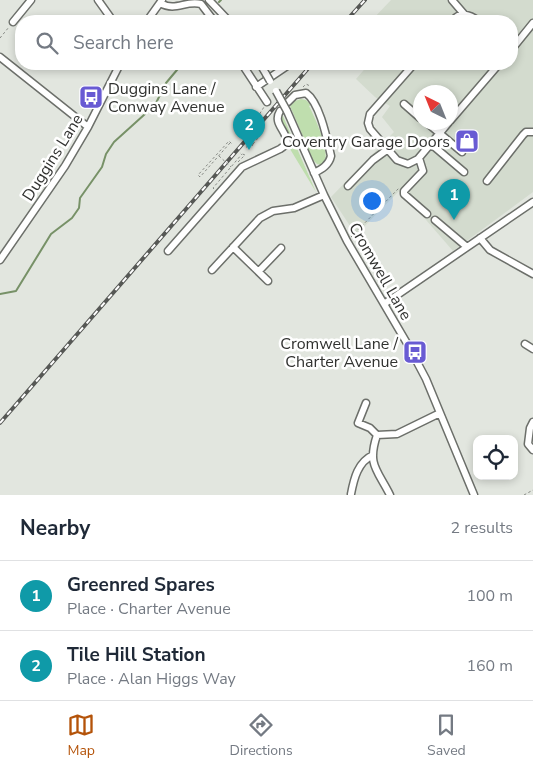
<!DOCTYPE html>
<meta charset="utf-8">
<style>
body{margin:0;font-family:"Nunito Sans",sans-serif;background:#f6f6f7;color:#1f2937}
.controls{position:absolute;right:15px;bottom:15px;display:grid;overflow:hidden;border-radius:10px;box-shadow:0 2px 8px #0003}
.controls button{width:45px;height:45px;display:grid;place-items:center;padding:0;border:0;border-bottom:1px solid #e0e1e3;background:#fff;color:#1f2937;font:25px sans-serif}
.compass{position:absolute;left:413px;top:85px;width:45px;height:45px;border-radius:50%;background:#fff;box-shadow:0 2px 8px #0003;rotate:317deg}
.you{position:absolute;left:371px;top:200px;width:18px;height:18px;margin:-12px;border:4px solid #fff;border-radius:50%;background:#1a73e8;box-shadow:0 0 0 8px #1a73e833}
.badge{display:grid;place-items:center;width:32px;height:32px;border-radius:50%;background:#b45309;color:#fff;font-size:16px;font-weight:700}
.pin{position:absolute;translate:-50% -41px;filter:drop-shadow(0 1px 2px #0008)}
.pin::after{content:'';position:absolute;top:26px;width:18px;height:15px;background:inherit;clip-path:polygon(0 0,100% 0,50% 100%)}
.list{margin:0;padding:0;list-style:none}
h2{display:flex;justify-content:space-between;align-items:center;height:65px;margin:0;padding:0 20px;font-size:21px}
h2 small{font-size:16px;font-weight:400;color:#747a83}
.list li{display:grid;grid-template-columns:32px 1fr auto;gap:15px;align-items:center;box-sizing:border-box;height:70px;padding:0 20px;border-top:1px solid #e0e1e3}
.list b{display:block;font-size:19px;white-space:nowrap}
.list p{margin:0;font-size:16px;white-space:nowrap;color:#747a83}
.list em{font-size:16px;font-style:normal;color:#747a83}
.icon{flex:none;width:28px;height:28px;fill:none;stroke:currentColor;stroke-width:2;stroke-linecap:round;stroke-linejoin:round}
.map{position:relative;flex:none;width:533px;height:495px;overflow:hidden}
.search{position:absolute;background:#fff;box-shadow:0 2px 8px #0003;left:15px;right:15px;top:15px;height:55px;display:flex;align-items:center;gap:12px;box-sizing:border-box;padding:0 18px;border-radius:20px;color:#747a83;font-size:19px}
.sheet{height:205px;background:#fff}
nav{display:flex;justify-content:space-around;align-items:center;box-sizing:border-box;height:70px;border-top:1px solid #e0e1e3;background:#fff;font-size:14px;color:#747a83}
nav a{display:grid;justify-items:center;gap:2px}
nav .on{color:#b45309}
.map>svg:first-child{display:block}
.built{fill:#d3dbce;fill-rule:evenodd}
.green{fill:#bfdeae}
.lines{fill:none;stroke-linecap:round;stroke-linejoin:round}
.stream{stroke:#779167;stroke-width:2}
.minor-casing{stroke:#6c6f6a;stroke-width:9}
.path{stroke:#868984;stroke-width:1;stroke-dasharray:2.5 2.5;stroke-linecap:butt}
.minor{stroke:#fff;stroke-width:6}
.rail-casing{stroke:#565855;stroke-width:4}
.rail{stroke:#fff;stroke-width:2;stroke-dasharray:5.5;stroke-linecap:butt}
.minor-bridge-casing{stroke:#6c6f6a;stroke-width:9;stroke-linecap:butt}
.path-bridge{stroke:#868984;stroke-width:1;stroke-dasharray:2.5 2.5;stroke-linecap:butt}
.minor-bridge{stroke:#fff;stroke-width:6}
.labels{text-anchor:middle;stroke-width:5;stroke-linejoin:round;paint-order:stroke}
.poi-label{font-size:16px;fill:#313230;stroke:#fff;text-anchor:end}
.street-label{font-size:16px;fill:#313230;stroke:#fff}
</style>
<div class="map">
<svg width="533" height="495" viewBox="0 0 533 495">
<rect width="100%" height="100%" fill="#e2e6df"/>
<path class="built" d="M391 0H533V192L453 251 400 190 356 235 331 197 394 132 382 117 390 106 375 97 356 79 369 64H512V21H371ZM420 92H450V122H420Z"/>
<path class="green" d="M301 99 306 100 311 105 309 106C316 120 329 148 325 162L321 165 317 164 313 160 290 106 295 101Z
M282 114 316 192 290 149 292 147V143L281 121Z"/>
<g class="lines">
<path class="stream" d="M219 2 221 0
M0 294 16 291 51 234 72 218 79 208 80 198 102 167 106 154 114 142 155 105 166 83 182 64"/>
<g class="minor-casing">
<path id="minor" d="M98 0 113 21
M209 0 229 21
M452 0 464 14
M160 3C176 12 185 0 201 4L214 21
M147 21 162 0
M452 21C461 11 469 14 479 21
M13 22 31 0
M512 49 533 23
M0 57 88 127
M242 64 267 102
M260 64 266 74
M414 64 370 114 368 123 370 129 397 160 408 164 418 159 449 122
M256 87 290 64
M288 102 295 95 306 93C320 103 327 139 331 156 329 165 322 169 314 173
M404 104 420 118
M287 111 324 195 347 241 408 345 426 379 474 495
M450 121 499 64
M426 122 462 152
M431 144 464 172
M419 158 423 171 404 191V194L427 214
M487 181 523 135 526 132H533
M348 186 373 160 388 149
M435 220 467 247
M480 238 490 250 533 274
M233 247 268 281
M168 251 242 167 280 149 287 144C288 131 272 124 280 111
M0 260 65 166 88 127 120 64
M212 270 260 218 273 211 294 208 324 195
M259 271 281 248
M384 304 533 202
M525 344 533 349
M366 403 358 423 370 428 377 435
M533 422 530 428 528 444 533 450
M377 435 397 434 440 413
M377 435C367 465 377 469 390 495
M351 494C354 478 358 462 373 455"/>
</g>
<path class="path" d="M0 38 9 27
M303 87 306 84 310 86
M257 118 264 107
M230 143 200 177 198 175 229 141 232 144
M253 144 258 138
M252 146 253 144
M246 147H247
M238 162 245 155 240 153
M214 189 213 188 242 154
M351 237 399 188
M524 495 533 490"/>
<use href="#minor" class="minor"/>
<g class="rail-casing">
<path id="rail" d="M346 21 365 0
M0 423 312 64"/>
</g>
<use href="#rail" class="rail"/>
<g class="minor-bridge-casing">
<path id="minor-bridge" d="M266 74 270 81
M276 91 287 111"/>
</g>
<path class="path-bridge" d="M219 156 231 167"/>
<use href="#minor-bridge" class="minor-bridge"/>
</g>
<defs>
<g id="bus-square" transform="scale(1.25)"><rect x="-9" y="-9" width="18" height="18" rx="4" fill="#685ad3" stroke="#fff"/><path d="M-5-6H5V4H4V6H2V4H-2V6H-4V4H-5ZM-3.5-4V0h7V-4ZM-3.5 1.2v1.5H-2V1.2ZM2 1.2v1.5H3.5V1.2Z" fill="#fff"/></g>
<g id="shop-square" transform="scale(1.25)"><rect x="-9" y="-9" width="18" height="18" rx="4" fill="#685ad3" stroke="#fff"/><path d="M-5-2.5h2.3a2.7 3.5 0 0 1 5.4 0H5L5.5 6h-11ZM-1.5-2.5h3a1.5 2.3 0 0 0-3 0Z" fill="#fff"/></g>
</defs>
<g fill-rule="evenodd">
<use href="#bus-square" x="91" y="97"/>
<use href="#shop-square" x="467" y="141"/>
<use href="#bus-square" x="415" y="352"/>
</g>
<g class="labels">
<g class="poi-label">
<text x="108" y="94" text-anchor="start">Duggins Lane /<tspan x="108" dy="18">Conway Avenue</tspan></text>
<text x="450" y="147">Coventry Garage Doors</text>
<text x="398" y="349">Cromwell Lane /<tspan x="398" dy="18">Charter Avenue</tspan></text>
</g>
<g class="street-label">
<text transform="translate(52 157) rotate(-58)" y="6">Duggins Lane</text>
<text transform="translate(381 271) rotate(60)" y="6">Cromwell Lane</text>
</g>
</g>
</svg>
<div class="controls">
<button><svg class="icon" aria-label="locate" viewBox="0 0 24 24"><circle cx="12" cy="12" r="6"/><path d="M12 2v4M12 18v4M2 12h4M18 12h4"/></svg></button>
</div>
<svg class="compass" viewBox="-18 -18 36 36"><path d="M0-13l5 13h-10z" fill="#e53935"/><path d="M0 13l5-13h-10z" fill="#747a83"/></svg>
<div class="you"></div>
<div class="pin badge" style="left:454px;top:220px;background:#0f9aa8">1</div>
<div class="pin badge" style="left:249px;top:150px;background:#0f9aa8">2</div>
<div class="search"><svg class="icon" aria-label="search" viewBox="0 0 24 24"><circle cx="10" cy="10" r="6"/><path d="M15 15l6 6"/></svg>Search here</div>
</div>
<section class="sheet">
<h2>Nearby<small>2 results</small></h2>
<ul class="list">
<li><span class="badge" style="background:#0f9aa8">1</span><div><b>Greenred Spares</b><p>Place · Charter Avenue</p></div><em>100 m</em></li>
<li><span class="badge" style="background:#0f9aa8">2</span><div><b>Tile Hill Station</b><p>Place · Alan Higgs Way</p></div><em>160 m</em></li>
</ul>
</section>
<nav>
<a class="on"><svg class="icon" aria-label="map" viewBox="0 0 24 24"><path d="M3 6l6-2 6 2 6-2v14l-6 2-6-2-6 2zM9 4v14M15 6v14"/></svg>Map</a>
<a><svg class="icon" aria-label="directions" viewBox="0 0 24 24"><path d="M12 3l9 9-9 9-9-9zM9 14v-3h6M13 9l2 2-2 2"/></svg>Directions</a>
<a><svg class="icon" aria-label="saved" viewBox="0 0 24 24"><path d="M7 4h10v16l-5-4-5 4z"/></svg>Saved</a>
</nav>
